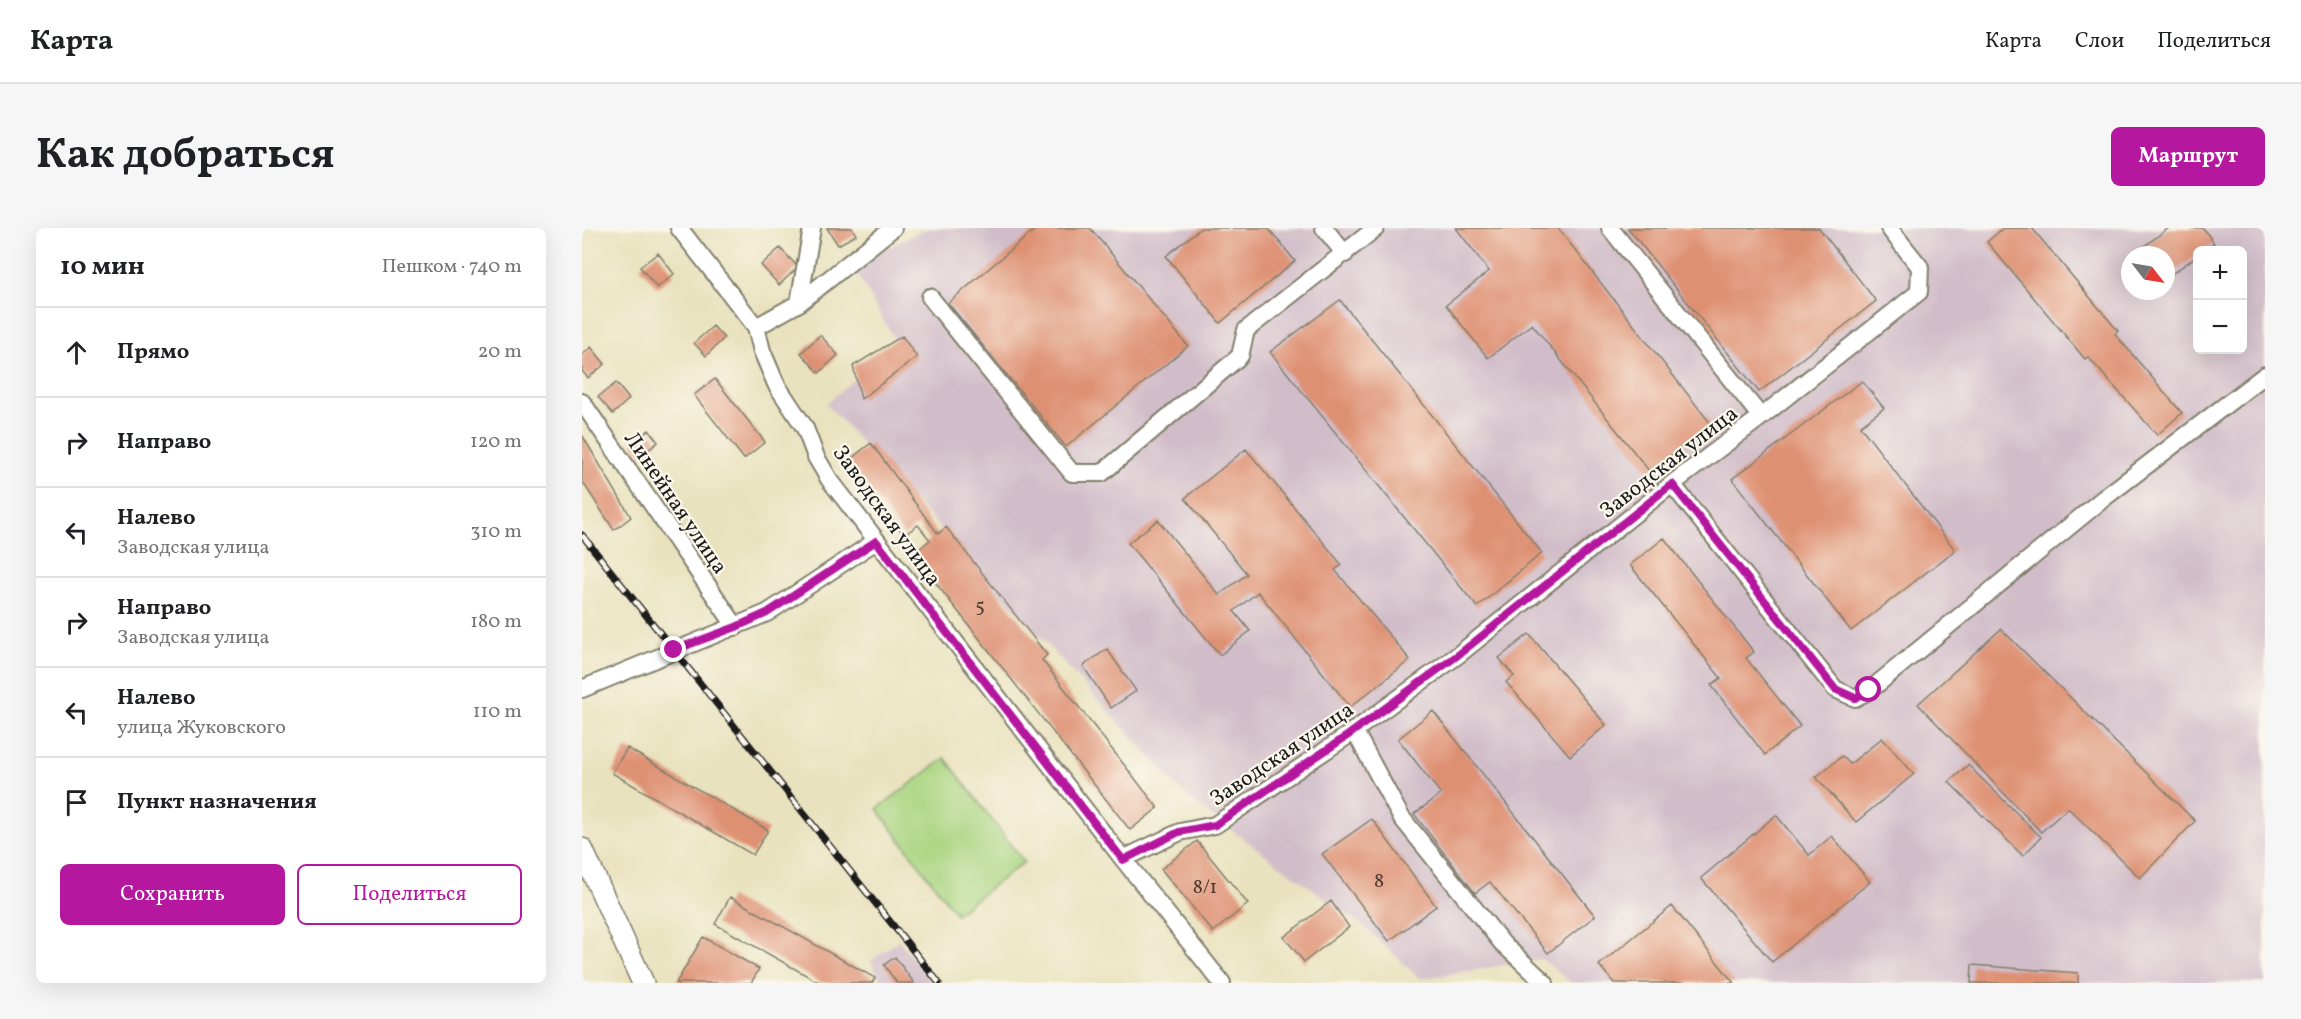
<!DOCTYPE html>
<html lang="ru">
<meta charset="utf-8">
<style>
body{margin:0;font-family:Vollkorn,serif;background:#f6f6f6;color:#202124}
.controls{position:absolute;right:18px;top:18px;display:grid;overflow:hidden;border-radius:9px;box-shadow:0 6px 24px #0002}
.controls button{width:54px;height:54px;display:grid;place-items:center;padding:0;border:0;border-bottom:2px solid #e0e0e0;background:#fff;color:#202124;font:30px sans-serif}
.compass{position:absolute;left:1539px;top:18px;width:54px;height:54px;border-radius:50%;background:#fff;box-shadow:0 6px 24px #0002;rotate:121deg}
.stop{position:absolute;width:18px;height:18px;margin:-14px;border:4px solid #b5179e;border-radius:50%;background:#fff}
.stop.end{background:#b5179e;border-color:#fff;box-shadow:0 2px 6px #0008}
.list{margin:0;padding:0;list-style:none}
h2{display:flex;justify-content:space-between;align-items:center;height:78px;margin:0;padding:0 24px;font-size:26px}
h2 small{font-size:20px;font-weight:400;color:#757577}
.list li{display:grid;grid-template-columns:39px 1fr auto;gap:18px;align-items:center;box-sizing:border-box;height:90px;padding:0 24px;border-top:2px solid #e0e0e0}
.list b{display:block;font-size:22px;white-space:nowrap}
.list p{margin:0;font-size:20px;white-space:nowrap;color:#757577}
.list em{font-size:20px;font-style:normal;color:#757577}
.actions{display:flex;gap:12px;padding:18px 24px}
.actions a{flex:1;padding:14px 0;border:2px solid #b5179e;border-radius:9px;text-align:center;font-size:21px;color:#b5179e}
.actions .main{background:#b5179e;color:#fff}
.icon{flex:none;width:33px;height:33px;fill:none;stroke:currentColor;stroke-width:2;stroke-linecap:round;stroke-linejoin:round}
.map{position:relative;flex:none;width:1683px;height:755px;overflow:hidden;border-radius:9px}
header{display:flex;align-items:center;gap:36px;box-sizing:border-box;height:84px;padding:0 30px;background:#fff;border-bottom:2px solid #e0e0e0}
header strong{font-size:28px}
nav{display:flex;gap:33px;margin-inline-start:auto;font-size:21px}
.intro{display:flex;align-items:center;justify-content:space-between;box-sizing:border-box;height:144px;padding:0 36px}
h1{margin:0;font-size:42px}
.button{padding:15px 27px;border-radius:9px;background:#b5179e;color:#fff;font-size:21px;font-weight:700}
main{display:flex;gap:36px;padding:0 36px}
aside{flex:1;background:#fff;border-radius:9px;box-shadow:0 6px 24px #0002}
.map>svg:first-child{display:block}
.industrial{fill:#d1bdc9;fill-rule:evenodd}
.green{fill:#aad581;stroke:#63784e;stroke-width:1.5}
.building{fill:#de9072}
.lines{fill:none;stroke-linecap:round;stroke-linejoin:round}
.minor-casing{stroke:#827f6d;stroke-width:20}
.major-casing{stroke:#827f6d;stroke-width:24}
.minor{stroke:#fff;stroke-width:16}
.major{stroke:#fff;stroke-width:21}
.rail-casing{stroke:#1c1c1c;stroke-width:7}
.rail{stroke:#fbf7ec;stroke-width:4.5;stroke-dasharray:14;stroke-linecap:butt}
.route{stroke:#b5179e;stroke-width:8}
.labels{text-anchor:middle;stroke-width:4.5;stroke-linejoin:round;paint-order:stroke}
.number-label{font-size:20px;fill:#4c3932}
.street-label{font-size:22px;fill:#1c1c1c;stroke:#fbf7ec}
</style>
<header>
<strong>Карта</strong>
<nav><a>Карта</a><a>Слои</a><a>Поделиться</a></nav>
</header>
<div class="intro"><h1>Как добраться</h1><a class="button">Маршрут</a></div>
<main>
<aside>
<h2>10 мин<small>Пешком · 740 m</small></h2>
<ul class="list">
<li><svg class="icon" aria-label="ahead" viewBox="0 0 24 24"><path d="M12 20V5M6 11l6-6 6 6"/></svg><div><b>Прямо</b></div><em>20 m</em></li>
<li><svg class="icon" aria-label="right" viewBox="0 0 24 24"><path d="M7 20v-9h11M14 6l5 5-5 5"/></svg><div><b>Направо</b></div><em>120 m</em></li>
<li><svg class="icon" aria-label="left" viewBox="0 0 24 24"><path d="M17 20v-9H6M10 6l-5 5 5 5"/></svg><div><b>Налево</b><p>Заводская улица</p></div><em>310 m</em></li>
<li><svg class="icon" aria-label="right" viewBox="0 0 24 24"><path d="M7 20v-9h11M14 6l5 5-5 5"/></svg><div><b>Направо</b><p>Заводская улица</p></div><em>180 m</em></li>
<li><svg class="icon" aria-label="left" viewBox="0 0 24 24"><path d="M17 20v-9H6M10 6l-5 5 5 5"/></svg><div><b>Налево</b><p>улица Жуковского</p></div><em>110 m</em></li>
<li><svg class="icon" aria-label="arrive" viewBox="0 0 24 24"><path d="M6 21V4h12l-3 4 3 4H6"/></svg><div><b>Пункт назначения</b></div></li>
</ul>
<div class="actions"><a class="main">Сохранить</a><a>Поделиться</a></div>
</aside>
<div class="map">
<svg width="1683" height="755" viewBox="0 0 1683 755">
<rect width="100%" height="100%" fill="#fbf7ec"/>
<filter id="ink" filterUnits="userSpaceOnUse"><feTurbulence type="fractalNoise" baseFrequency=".0167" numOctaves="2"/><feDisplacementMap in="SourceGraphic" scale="12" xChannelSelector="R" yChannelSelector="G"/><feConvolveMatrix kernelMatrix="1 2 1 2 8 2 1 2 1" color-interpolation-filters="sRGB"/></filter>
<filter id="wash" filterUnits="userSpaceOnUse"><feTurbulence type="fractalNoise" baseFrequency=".008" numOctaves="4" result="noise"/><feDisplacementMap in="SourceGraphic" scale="24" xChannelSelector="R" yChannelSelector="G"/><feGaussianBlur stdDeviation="1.35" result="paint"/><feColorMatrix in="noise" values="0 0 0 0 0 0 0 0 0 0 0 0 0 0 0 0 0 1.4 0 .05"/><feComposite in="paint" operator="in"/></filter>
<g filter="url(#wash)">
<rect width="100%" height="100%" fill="#e9e2be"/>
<path class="industrial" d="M346 0H1683V755H989L960 731 838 751 783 699 608 572 244 176 314 114 270 37ZM1616 22H1660V122H1616ZM1548 27H1584V63H1548Z
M317 712 349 755H299L289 733Z"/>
<path class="green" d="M363 530 442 634 374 686 295 581Z"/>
<g id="blocks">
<path class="building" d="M245 0H270L274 7 256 17Z
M455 0H508L606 118 484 219 366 75Z
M619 0H686L713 33 638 95 584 28Z
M874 0H976L1129 196 1068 244 950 96 906 130 864 77 907 43Z
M1046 0H1237L1294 73 1177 164Z
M1421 0H1450L1536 103 1533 106 1600 185 1575 207 1506 129 1503 131 1405 14Z
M1587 0H1621L1632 15 1621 22H1616V27L1584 50V27H1550Z
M198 20 216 39 197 57 179 37Z
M76 25 92 46 75 60 58 39Z
M758 72 960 325 895 379 688 124Z
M131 98 142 110 124 128 112 115Z
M238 107 256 127 237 145 219 125Z
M320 108 335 129 279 171 271 138Z
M9 119 23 136 6 150 0 143V127Z
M133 151 183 214 162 231 112 167Z
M1280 153 1302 180 1278 198 1373 322 1269 403 1150 251Z
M34 155 47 171 31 186 16 169Z
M67 202 76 214 60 227 50 216Z
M0 207 49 289 32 302 0 253Z
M289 215 356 306 364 299 465 427 460 432 576 580 548 602 331 326 348 312 336 297 322 307 266 233Z
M664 221 760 337 753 342 828 432 768 479 676 364 652 383 668 403 638 427 546 315 576 292 637 367 665 346 603 270Z
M1082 310 1172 424 1164 430 1218 498 1183 527 1129 457 1139 450 1048 337Z
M1419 401 1613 593 1558 650 1486 580 1459 604 1336 476Z
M947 406 1024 497 988 528 924 454 932 448 917 430Z
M525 421 554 463 529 480 501 438Z
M851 483 1013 688 966 725 908 654 893 665 832 586 859 566 816 511Z
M1300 510 1332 546 1274 594 1234 549 1260 528 1268 536Z
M45 520 186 602 171 627 30 545Z
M1386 537 1459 609 1441 628 1367 554Z
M1194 587 1227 627 1250 608 1288 654 1190 734 1119 650Z
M790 591 854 678 807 713 740 626Z
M615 613 666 676 631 704 579 641Z
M148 669 293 750 290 755H238L133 696Z
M749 673 767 699 722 734 702 709Z
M1090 678 1152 755H1032L1017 737Z
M121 709 177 741 169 755H94Z
M313 729 332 755H315L302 737Z
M1390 737 1496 745V755H1389Z"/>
</g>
</g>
<g filter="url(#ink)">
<use href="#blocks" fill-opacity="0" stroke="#827f6d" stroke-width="1.5"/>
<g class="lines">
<g class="minor-casing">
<path id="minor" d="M97 0 174 99 180 123 194 156 223 200 234 229 247 251 541 631 640 755
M742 0 763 26
M1028 0 1179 189
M348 69 490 245H520L658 128 664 102 794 0
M217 75 311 0
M174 99 217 75 230 0
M0 174 154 399
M1090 256 1253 461 1273 470 1288 462 1522 270 1683 147
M0 461 185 385 294 313
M772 502 819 589 920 715 963 755
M541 631 598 604 633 597 765 508 876 427 1090 256 1179 189 1337 64 1338 39 1307 0"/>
</g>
<g class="major-casing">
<path id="major" d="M0 621 61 755"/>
</g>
<use href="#minor" class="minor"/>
<use href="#major" class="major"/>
<g class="rail-casing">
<path id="rail" d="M0 307 357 755"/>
</g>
<use href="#rail" class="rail"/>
</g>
</g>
<g class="lines" filter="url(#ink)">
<path class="route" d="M92 422 154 399 185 385 294 313 541 632 597 604 633 597 765 508 876 427 1090 256 1253 461 1273 470 1287 462"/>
</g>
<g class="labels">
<g class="number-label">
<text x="398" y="384">5</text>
<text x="797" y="659">8</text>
<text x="623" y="665">8/1</text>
</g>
<g class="street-label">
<text transform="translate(1086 233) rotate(-38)" y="8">Заводская улица</text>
<text transform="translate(95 274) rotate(56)" y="8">Линейная улица</text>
<text transform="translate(306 287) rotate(54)" y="8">Заводская улица</text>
<text transform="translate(699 525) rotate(-34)" y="8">Заводская улица</text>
</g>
</g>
</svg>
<div class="controls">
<button>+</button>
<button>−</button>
</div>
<svg class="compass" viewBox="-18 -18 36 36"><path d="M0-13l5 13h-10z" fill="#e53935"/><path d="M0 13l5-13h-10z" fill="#757577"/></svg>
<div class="stop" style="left:1287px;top:462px"></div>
<div class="stop end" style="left:92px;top:422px"></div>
</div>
</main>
